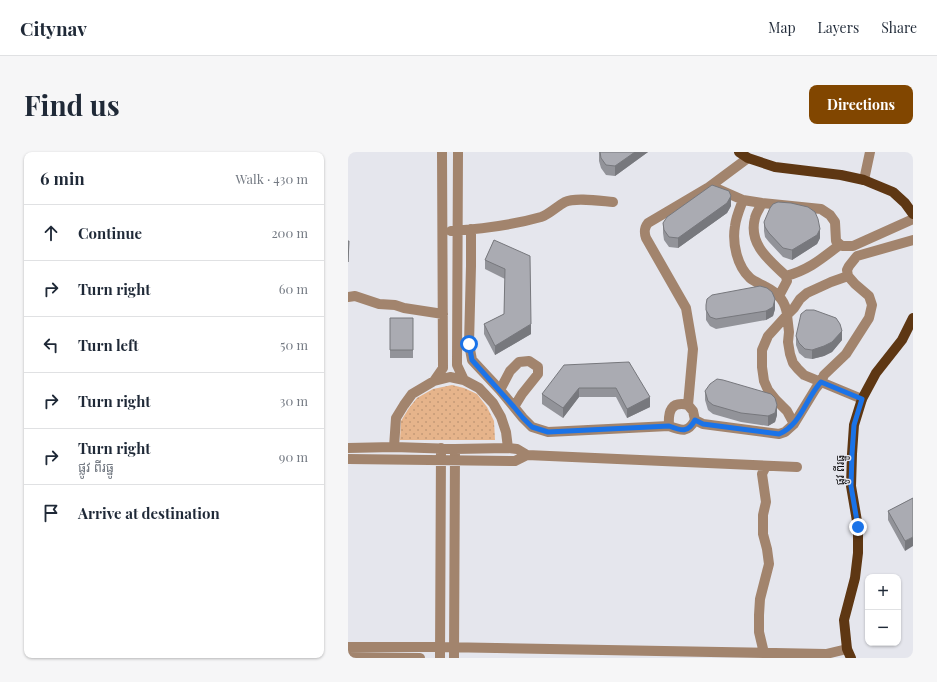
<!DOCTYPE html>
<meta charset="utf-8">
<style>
body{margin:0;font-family:"Playfair Display","Noto Sans Khmer",serif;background:#f6f6f7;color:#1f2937}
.controls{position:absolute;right:12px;bottom:12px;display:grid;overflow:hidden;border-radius:8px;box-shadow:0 1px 3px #0004}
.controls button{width:36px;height:36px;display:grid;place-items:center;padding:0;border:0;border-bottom:1px solid #e0e1e3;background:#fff;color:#1f2937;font:20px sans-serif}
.stop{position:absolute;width:12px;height:12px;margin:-9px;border:3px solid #1a73e8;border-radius:50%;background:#fff}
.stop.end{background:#1a73e8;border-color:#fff;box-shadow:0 1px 4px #0008}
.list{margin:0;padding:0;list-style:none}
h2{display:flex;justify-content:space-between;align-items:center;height:52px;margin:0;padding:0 16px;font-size:17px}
h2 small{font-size:13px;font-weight:400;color:#747a83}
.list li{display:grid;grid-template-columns:26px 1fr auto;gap:12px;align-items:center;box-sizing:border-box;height:56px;padding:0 16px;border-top:1px solid #e0e1e3}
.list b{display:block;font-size:15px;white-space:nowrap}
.list p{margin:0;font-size:13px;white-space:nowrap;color:#747a83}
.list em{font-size:13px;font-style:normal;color:#747a83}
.icon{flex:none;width:22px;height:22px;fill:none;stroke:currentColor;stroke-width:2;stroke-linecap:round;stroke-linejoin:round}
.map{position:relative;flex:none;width:565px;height:506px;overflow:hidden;border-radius:8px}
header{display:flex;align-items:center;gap:24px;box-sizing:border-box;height:56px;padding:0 20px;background:#fff;border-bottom:1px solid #e0e1e3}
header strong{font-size:19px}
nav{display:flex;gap:22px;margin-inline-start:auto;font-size:14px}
.intro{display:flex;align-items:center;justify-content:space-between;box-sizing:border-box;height:96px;padding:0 24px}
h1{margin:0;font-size:28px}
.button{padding:10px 18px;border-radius:8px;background:#814600;color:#fff;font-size:14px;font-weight:700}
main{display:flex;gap:24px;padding:0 24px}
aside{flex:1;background:#fff;border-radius:8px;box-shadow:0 1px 3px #0004}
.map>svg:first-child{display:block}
.grass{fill:url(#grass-dots)}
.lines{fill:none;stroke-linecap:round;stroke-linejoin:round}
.minor{stroke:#a2846d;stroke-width:10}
.major{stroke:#5e3713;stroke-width:10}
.wall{fill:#929399}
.shaded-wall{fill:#77787d}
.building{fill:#aaabb2;stroke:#77787d}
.route{stroke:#1a73e8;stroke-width:5}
.labels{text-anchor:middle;stroke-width:3;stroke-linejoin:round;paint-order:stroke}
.street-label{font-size:11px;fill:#0e0e10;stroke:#e5e6ed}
</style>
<header>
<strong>Citynav</strong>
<nav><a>Map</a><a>Layers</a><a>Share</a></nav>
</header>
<div class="intro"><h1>Find us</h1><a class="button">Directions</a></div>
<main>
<aside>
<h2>6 min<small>Walk · 430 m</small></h2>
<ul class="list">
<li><svg class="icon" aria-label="ahead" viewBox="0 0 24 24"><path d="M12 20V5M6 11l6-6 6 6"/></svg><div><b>Continue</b></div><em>200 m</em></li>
<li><svg class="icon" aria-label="right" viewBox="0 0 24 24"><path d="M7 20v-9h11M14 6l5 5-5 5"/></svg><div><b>Turn right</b></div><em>60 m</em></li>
<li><svg class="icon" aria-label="left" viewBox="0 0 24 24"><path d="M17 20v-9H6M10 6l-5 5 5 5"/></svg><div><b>Turn left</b></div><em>50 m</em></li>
<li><svg class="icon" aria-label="right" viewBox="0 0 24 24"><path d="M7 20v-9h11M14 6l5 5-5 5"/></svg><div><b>Turn right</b></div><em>30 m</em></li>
<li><svg class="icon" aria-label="right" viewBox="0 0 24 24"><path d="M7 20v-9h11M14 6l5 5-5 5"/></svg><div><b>Turn right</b><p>ផ្លូវ ពីរធ្នូ</p></div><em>90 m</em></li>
<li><svg class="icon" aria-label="arrive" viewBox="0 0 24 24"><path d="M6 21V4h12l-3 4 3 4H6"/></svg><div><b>Arrive at destination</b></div></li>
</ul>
</aside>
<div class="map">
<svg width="565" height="506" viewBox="0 0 565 506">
<defs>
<pattern id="grass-dots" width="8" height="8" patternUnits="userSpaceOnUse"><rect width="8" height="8" fill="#e6b48b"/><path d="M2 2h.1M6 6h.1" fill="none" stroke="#c49a77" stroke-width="1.8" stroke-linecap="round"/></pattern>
</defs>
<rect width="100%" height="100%" fill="#e5e6ed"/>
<path class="grass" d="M104 233 116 236 129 242 139 255 146 269 147 288H52L53 269 61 256 69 246 85 237Z"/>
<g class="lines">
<path class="minor" d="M110 0 109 213 116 228
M400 6 361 35 300 71C296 76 296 80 298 86L338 156 345 197 340 253 345 259 347 268 355 272 431 282 437 280 446 272 468 236 473 230 476 223 498 202 521 166 524 153 521 144 507 132 500 124 499 118 501 114 509 104 565 88
M516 28 522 0
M370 37 395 48 414 51 473 57 482 63 487 70 488 89 494 94H505L565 67
M395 48C392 56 388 65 387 74 384 91 389 114 402 126 407 130 413 132 418 135 430 141 438 150 439 163L420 184 414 198V215L416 229 420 238 428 248 439 259 446 272
M414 51C412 56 408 61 407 66 400 92 421 108 438 124L439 129 431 144
M123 77V114L121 192 124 208 152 238
M103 79C133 77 165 73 193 65 202 62 209 54 217 50 227 45 253 49 265 50
M438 124C460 118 472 108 489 95L490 91
M500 124 483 130 459 141 452 147 446 156 439 163 441 180 440 190 442 202 445 211 450 217 456 223 473 230 514 247
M0 145 7 144 31 152 47 153 56 156 95 162
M86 229 95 216 94 0
M340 253C323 249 320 259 321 274 334 279 340 281 347 268
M166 255 152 238 162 219 171 210 181 209 190 215V222L174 242 166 255 175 266 184 275 200 280 321 274
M46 295 48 266 56 253 64 242 86 229 102 225 116 228 131 236 145 251 153 265 158 280 160 296
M0 296 46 295 107 297 160 296 169 297 179 303
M0 307 167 309 179 303 449 315
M0 495H92L478 502 499 497
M0 505 72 506
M92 506 93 296
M106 506 107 297
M415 506 416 501 411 480V463L412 447 421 412 419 397 415 382V363L418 350 414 322 418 314"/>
<path class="major" d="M391 0 400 6 427 15 493 23 516 28 545 40 557 51 565 62
M503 506 499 497 496 468 507 426 510 401V375L503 334 504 302 506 273 514 247 528 221 554 188 565 166"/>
</g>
<path class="wall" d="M251 0H300L267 24 258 23 253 16 251 9Z
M383 54 379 61 330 96 321 95 316 88 315 81V71Z
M416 70 472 86 469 92 444 108 435 105 421 90 417 85 416 79Z
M146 88 183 182 147 203 136 182V172L156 162 157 127 137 117V108Z
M358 153 427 157 425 164 418 168 368 177 362 174 358 168Z
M42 166H65V206H42Z
M448 184 494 188 484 200 476 204 464 207 457 206 451 201 448 193Z
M281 210 302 255 279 266 268 245H231L215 266 194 252V242Z
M357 239 429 263 427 270 420 274 393 270 365 262 360 258 357 248Z
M565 346 557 399 540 368V359Z"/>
<path class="shaded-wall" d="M287 0H300L267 24V14Z
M383 44V54L379 61 330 96V86Z
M472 77V86L469 92 444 108V98Z
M427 147V157L425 164 418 168V159Z
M183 172V182L147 203V194Z
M494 179V188L484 200 476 204 464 207V198Z
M231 236V245L215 266V256Z
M302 245V255L279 266V257Z
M429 253V263L427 270 420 274V264Z
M565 385V394L557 399V389Z"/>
<path class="building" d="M252 0H287L267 14 258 13 253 6Z
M364 33 381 39 383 44 379 51 330 86 321 85 316 78 315 71 319 65Z
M430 50 443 51 460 55 467 60 470 67 472 77 469 83 444 98 435 96 421 81 417 75 416 70 422 56 425 52Z
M146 88 182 104 183 172 147 194 136 172 156 162 157 117 137 108Z
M0 89H1L0 110Z
M412 134 419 136 424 140 427 147 425 155 418 159 368 167 362 165 358 158V153L359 147 364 143Z
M458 158H466L488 166 492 172 494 179 484 190 476 194 464 198 457 197 451 191 448 184 453 162Z
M42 166H65V198H42Z
M281 210 302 245 279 257 268 236H231L215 256 194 242 216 213Z
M369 227 375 228 423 242 427 246 429 253 427 261 420 264 393 261 365 253 360 249 357 239 362 232Z
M565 346V385L557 389 540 359Z"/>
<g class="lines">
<path class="route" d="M121 192 124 208 166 255 175 266 184 275 200 280 321 274C334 279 340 281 347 268L355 272 431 282C453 273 458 246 473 230L514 247 506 273 504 302 503 334 510 375"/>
</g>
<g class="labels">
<g class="street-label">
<text transform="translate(492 318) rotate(-90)" y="4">ផ្លូវ ពីរធ្នូ</text>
</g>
</g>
</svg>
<div class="controls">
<button>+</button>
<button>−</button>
</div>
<div class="stop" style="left:121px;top:192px"></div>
<div class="stop end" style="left:510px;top:375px"></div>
</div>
</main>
